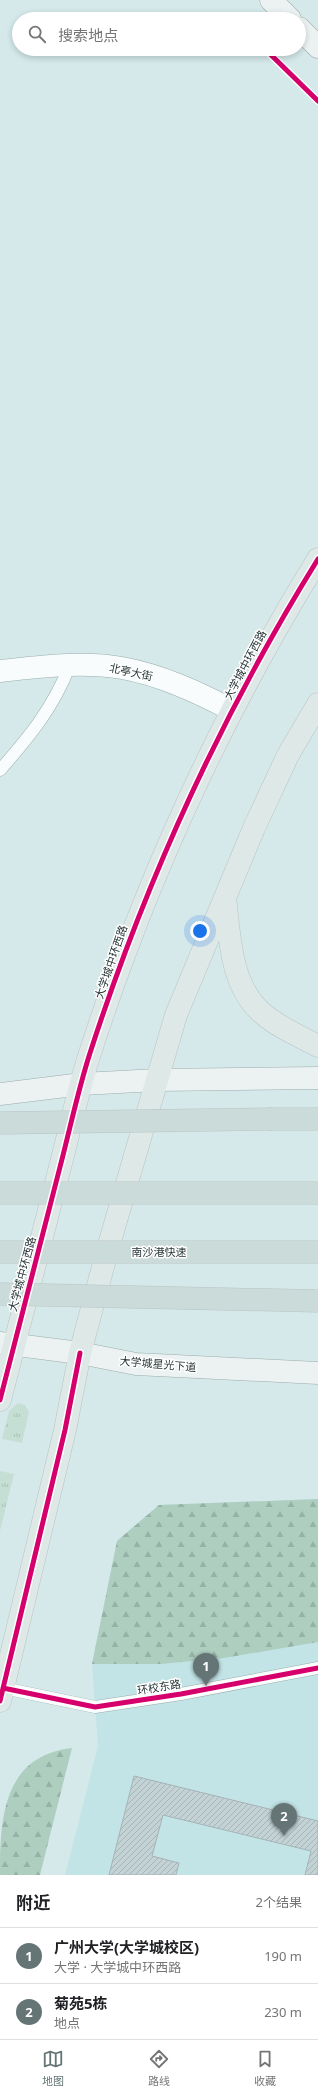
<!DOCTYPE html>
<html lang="zh">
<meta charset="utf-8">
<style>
body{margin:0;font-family:"Noto Sans","Noto Sans SC",sans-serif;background:#f6f6f6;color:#202124}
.you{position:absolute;left:200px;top:931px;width:14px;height:14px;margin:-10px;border:3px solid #fff;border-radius:50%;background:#1a73e8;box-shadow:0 0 0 6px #1a73e833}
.badge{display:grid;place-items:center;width:26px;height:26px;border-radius:50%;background:#657576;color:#fff;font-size:13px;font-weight:700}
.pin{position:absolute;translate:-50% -33px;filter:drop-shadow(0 1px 2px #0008)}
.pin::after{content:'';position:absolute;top:21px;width:14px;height:12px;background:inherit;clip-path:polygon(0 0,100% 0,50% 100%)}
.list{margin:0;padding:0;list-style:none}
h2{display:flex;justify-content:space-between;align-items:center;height:52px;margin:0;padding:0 16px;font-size:17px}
h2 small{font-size:13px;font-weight:400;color:#757577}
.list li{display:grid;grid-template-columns:26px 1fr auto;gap:12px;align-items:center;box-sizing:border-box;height:56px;padding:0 16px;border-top:1px solid #e0e0e0}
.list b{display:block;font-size:15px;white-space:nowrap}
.list p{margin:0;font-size:13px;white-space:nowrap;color:#757577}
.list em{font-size:13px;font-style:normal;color:#757577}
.icon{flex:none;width:22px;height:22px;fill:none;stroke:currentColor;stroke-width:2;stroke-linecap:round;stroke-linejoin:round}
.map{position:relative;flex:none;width:318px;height:1875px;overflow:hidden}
.search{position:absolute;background:#fff;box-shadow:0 2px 6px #0003;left:12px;right:12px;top:12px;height:44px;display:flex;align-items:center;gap:10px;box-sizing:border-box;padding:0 14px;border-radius:22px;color:#757577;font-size:15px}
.sheet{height:164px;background:#fff}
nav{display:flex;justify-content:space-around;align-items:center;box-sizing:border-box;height:56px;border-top:1px solid #e0e0e0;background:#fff;font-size:11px;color:#757577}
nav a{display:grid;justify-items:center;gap:2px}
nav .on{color:#657576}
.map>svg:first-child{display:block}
.built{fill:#c2e4e6}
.grass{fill:url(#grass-tufts)}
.forest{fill:url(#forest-firs)}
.building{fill:url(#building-hatch);stroke:#a5b3b6}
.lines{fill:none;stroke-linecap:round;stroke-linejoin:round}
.service-casing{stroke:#9cacac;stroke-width:13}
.minor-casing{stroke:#9cacac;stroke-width:23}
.secondary-casing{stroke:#9cacac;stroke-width:23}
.primary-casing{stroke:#b9c3c4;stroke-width:23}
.motorway-casing{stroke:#b9c3c4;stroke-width:23}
.service{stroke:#f9fcfc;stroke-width:12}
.minor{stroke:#f9fcfc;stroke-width:22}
.secondary{stroke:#ebf2f1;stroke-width:22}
.primary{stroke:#dde8e7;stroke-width:22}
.motorway{stroke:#cbdbd9;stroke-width:22}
.motorway-bridge-casing{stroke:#b9c3c4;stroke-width:23;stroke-linecap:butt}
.motorway-bridge{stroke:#cbdbd9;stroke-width:22}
.cycleway-casing{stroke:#fff;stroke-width:8}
.cycleway{stroke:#d6006c;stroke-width:5}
.labels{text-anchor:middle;stroke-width:3;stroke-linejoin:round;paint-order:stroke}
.street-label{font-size:11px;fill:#283637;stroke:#fff}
</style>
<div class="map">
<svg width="318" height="1875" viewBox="0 0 318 1875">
<defs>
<pattern id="grass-tufts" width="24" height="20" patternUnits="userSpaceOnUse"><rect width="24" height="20" fill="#c6dfd5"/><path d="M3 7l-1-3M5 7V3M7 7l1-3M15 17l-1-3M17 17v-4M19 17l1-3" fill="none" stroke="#aac0b7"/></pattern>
<pattern id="forest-firs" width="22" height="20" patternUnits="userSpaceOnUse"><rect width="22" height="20" fill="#aecfc0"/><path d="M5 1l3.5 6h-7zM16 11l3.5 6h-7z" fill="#96b2a6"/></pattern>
<pattern id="building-hatch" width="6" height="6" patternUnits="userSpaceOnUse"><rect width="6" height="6" fill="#c3d2d5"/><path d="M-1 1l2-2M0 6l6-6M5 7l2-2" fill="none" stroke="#a8b5b7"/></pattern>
</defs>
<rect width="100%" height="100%" fill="#d5e9ea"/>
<path class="built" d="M318 1499V1875H65L98 1746 92 1664 117 1541 159 1505Z"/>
<path class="grass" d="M18 1403 25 1405 29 1412 22 1443 2 1439 9 1411Z
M0 1471 14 1474 0 1531Z"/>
<path class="forest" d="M318 1499V1642L224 1658 161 1664H92L117 1541 159 1505Z
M72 1748 40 1875H0C0 1820 2 1756 72 1748Z"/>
<path class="building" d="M134 1776 318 1821V1875H305L311 1851 163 1815 152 1856 179 1863 176 1875H109Z"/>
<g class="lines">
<g class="service-casing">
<path id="service" d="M0 770C30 736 53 708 70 665
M3 1688 95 1707 181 1694 318 1668"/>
</g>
<g class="minor-casing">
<path id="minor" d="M0 671C39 667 82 661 122 668 161 675 197 692 232 710"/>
</g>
<g class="secondary-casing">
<path id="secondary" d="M271 0 290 19
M299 28 318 47
M0 1094 82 1084 157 1080 318 1078
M0 1343 80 1353 136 1364 318 1373"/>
</g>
<g class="primary-casing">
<path id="primary" d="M225 898C230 937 230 985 262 1013 278 1027 299 1036 318 1046
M0 1400C20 1323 40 1245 60 1167 70 1129 78 1090 90 1053 146 880 222 714 318 559
M0 1701 65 1430 80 1353 108 1248 176 1015 254 828 288 755 318 704"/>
</g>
<g class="motorway-casing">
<path id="motorway" d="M272 1119H318"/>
</g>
<use href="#service" class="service"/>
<use href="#minor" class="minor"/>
<use href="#secondary" class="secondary"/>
<use href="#primary" class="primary"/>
<use href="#motorway" class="motorway"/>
<g class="motorway-bridge-casing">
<path id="motorway-bridge" d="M0 1123 272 1119
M0 1193H318
M0 1252H318
M0 1294 318 1301"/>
</g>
<use href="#motorway-bridge" class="motorway-bridge"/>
<g class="cycleway-casing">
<path id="cycleway" d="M265 49 318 101
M0 1400C20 1323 40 1245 60 1167 70 1129 78 1090 90 1053 146 880 222 714 318 559
M3 1688 95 1707 181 1694 318 1668
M0 1701 65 1430 80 1353"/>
</g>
<use href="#cycleway" class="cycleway"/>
</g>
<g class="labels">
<g class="street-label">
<text transform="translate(245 665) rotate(-62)" y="4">大学城中环西路</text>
<text transform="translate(131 672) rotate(12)" y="4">北亭大街</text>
<text transform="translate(111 962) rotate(-71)" y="4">大学城中环西路</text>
<text x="159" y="1256">南沙港快速</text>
<text transform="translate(22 1274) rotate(-75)" y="4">大学城中环西路</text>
<text transform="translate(158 1364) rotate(5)" y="4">大学城星光下道</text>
<text transform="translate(159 1687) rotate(-9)" y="4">环校东路</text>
</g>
</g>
</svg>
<div class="you"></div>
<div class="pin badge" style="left:206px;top:1686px">1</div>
<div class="pin badge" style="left:284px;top:1836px">2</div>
<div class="search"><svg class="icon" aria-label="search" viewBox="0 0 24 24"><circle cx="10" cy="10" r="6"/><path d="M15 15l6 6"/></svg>搜索地点</div>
</div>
<section class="sheet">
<h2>附近<small>2个结果</small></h2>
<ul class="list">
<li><span class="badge">1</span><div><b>广州大学(大学城校区)</b><p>大学 · 大学城中环西路</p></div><em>190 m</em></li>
<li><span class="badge">2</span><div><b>菊苑5栋</b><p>地点</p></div><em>230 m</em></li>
</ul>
</section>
<nav>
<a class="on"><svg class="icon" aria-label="map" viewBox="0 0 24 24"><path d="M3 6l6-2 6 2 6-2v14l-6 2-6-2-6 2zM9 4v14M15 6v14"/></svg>地图</a>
<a><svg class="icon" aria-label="directions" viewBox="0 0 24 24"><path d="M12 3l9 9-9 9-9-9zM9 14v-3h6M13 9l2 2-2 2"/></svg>路线</a>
<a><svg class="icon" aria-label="saved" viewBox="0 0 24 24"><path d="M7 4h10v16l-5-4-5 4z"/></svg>收藏</a>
</nav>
